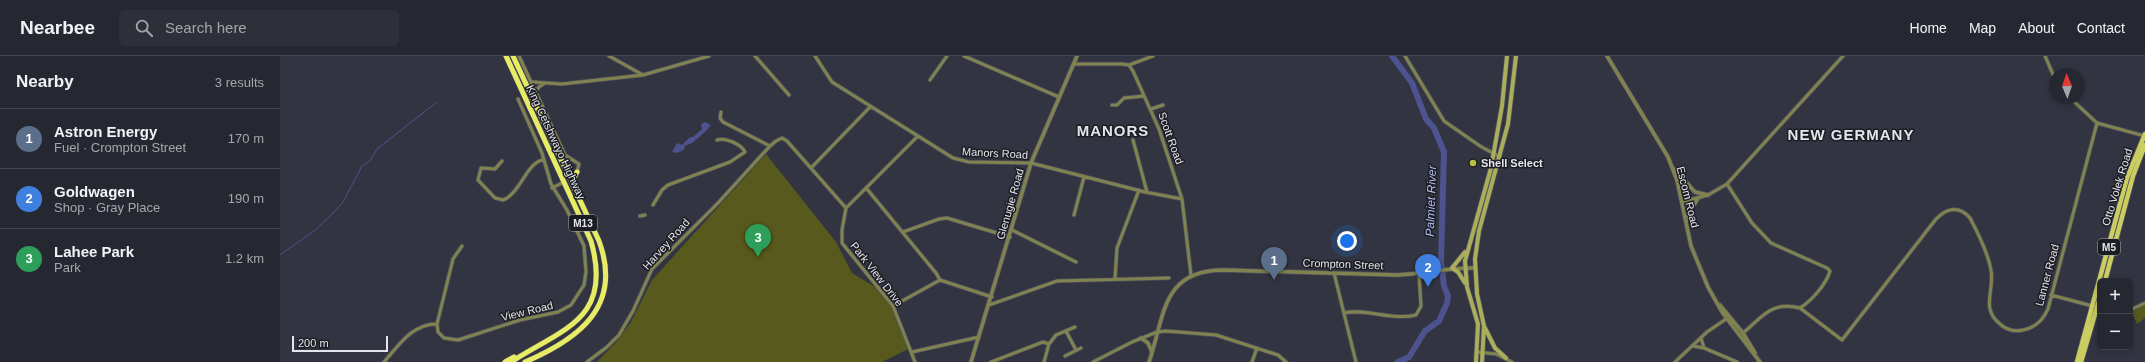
<!DOCTYPE html>
<meta charset="utf-8">
<style>
body{margin:0;font-family:Helvetica,sans-serif;background:#2e3039;color:#f1f3f6}
.controls{position:absolute;right:12px;bottom:12px;display:grid;overflow:hidden;border-radius:6px;box-shadow:0 2px 6px #0003}
.controls button{width:36px;height:36px;display:grid;place-items:center;padding:0;border:0;border-bottom:1px solid #42444d;background:#262831;color:#f1f3f6;font:20px sans-serif}
.compass{position:absolute;left:1769px;top:12px;width:36px;height:36px;border-radius:50%;background:#262831;box-shadow:0 2px 6px #0003;rotate:358deg}
.scale{position:absolute;left:12px;bottom:10px;width:96px;box-sizing:border-box;padding-left:4px;border:2px solid #e4e5ed;border-top:0;font-size:11px;line-height:14px;white-space:nowrap;color:#e4e5ed;-webkit-text-stroke:3px #1c1d22;paint-order:stroke}
.you{position:absolute;left:1067px;top:185px;width:14px;height:14px;margin:-10px;border:3px solid #fff;border-radius:50%;background:#1a73e8;box-shadow:0 0 0 6px #1a73e833}
.badge{display:grid;place-items:center;width:26px;height:26px;border-radius:50%;background:#bcbf43;color:#fff;font-size:13px;font-weight:700}
.pin{position:absolute;translate:-50% -33px;filter:drop-shadow(0 1px 2px #0008)}
.pin::after{content:'';position:absolute;top:21px;width:14px;height:12px;background:inherit;clip-path:polygon(0 0,100% 0,50% 100%)}
.list{margin:0;padding:0;list-style:none}
h2{display:flex;justify-content:space-between;align-items:center;height:52px;margin:0;padding:0 16px;font-size:17px}
h2 small{font-size:13px;font-weight:400;color:#a4a6ab}
.list li{display:grid;grid-template-columns:26px 1fr auto;gap:12px;align-items:center;box-sizing:border-box;height:60px;padding:0 16px;border-top:1px solid #42444d}
.list b{display:block;font-size:15px;white-space:nowrap}
.list p{margin:0;font-size:13px;white-space:nowrap;color:#a4a6ab}
.list em{font-size:13px;font-style:normal;color:#a4a6ab}
.icon{flex:none;width:22px;height:22px;fill:none;stroke:currentColor;stroke-width:2;stroke-linecap:round;stroke-linejoin:round}
.map{position:relative;flex:none;width:1865px;height:306px;overflow:hidden}
header{display:flex;align-items:center;gap:24px;box-sizing:border-box;height:56px;padding:0 20px;background:#262831;border-bottom:1px solid #42444d}
header strong{font-size:19px}
nav{display:flex;gap:22px;margin-inline-start:auto;font-size:14px}
.search{width:280px;height:36px;background:#2e3039;display:flex;align-items:center;gap:10px;box-sizing:border-box;padding:0 14px;border-radius:6px;color:#a4a6ab;font-size:15px}
main{display:flex}
aside{flex:1;background:#262831}
.map>svg:first-child{display:block}
.green{fill:#58591c}
.water{fill:#4c538e}
.lines{fill:none;stroke-linecap:round;stroke-linejoin:round}
.stream{stroke:#4c538e;stroke-width:1}
.river{stroke:#4c538e;stroke-width:6}
.minor-casing{stroke:#4e515d;stroke-width:4.5}
.tertiary-casing{stroke:#4e515d;stroke-width:5}
.secondary-casing{stroke:#4e515d;stroke-width:5.5}
.primary-casing{stroke:#4e515d;stroke-width:6}
.motorway-casing{stroke:#4e515d;stroke-width:6}
.minor{stroke:#808250;stroke-width:3}
.tertiary{stroke:#808250;stroke-width:3.5}
.secondary{stroke:#aaad5a;stroke-width:4}
.primary{stroke:#cacd60;stroke-width:4.5}
.motorway{stroke:#e8eb64;stroke-width:5}
.poi-dot{fill:#bcbf43;stroke:#1c1d22;stroke-width:1.5}
.labels{text-anchor:middle;stroke-width:3;stroke-linejoin:round;paint-order:stroke}
.shield{fill:#1c1d22;stroke:#a8a9b0;stroke-width:1}
.shield-label{font-size:10px;font-weight:bold;fill:#e4e5ed}
.street-label{font-size:11px;fill:#e4e5ed;stroke:#1c1d22}
.poi-label{font-size:11px;font-weight:bold;fill:#e4e5ed;stroke:#1c1d22;text-anchor:start}
.water-label{font-size:12px;font-style:italic;fill:#b4bdf3;stroke:#1c1d22}
.district-label{font-size:15px;font-weight:bold;letter-spacing:1px;fill:#e4e5ed;stroke:#1c1d22}
</style>
<header>
<strong>Nearbee</strong>
<div class="search"><svg class="icon" aria-label="search" viewBox="0 0 24 24"><circle cx="10" cy="10" r="6"/><path d="M15 15l6 6"/></svg>Search here</div>
<nav><a>Home</a><a>Map</a><a>About</a><a>Contact</a></nav>
</header>
<main>
<aside>
<h2>Nearby<small>3 results</small></h2>
<ul class="list">
<li><span class="badge" style="background:#5c6f8a">1</span><div><b>Astron Energy</b><p>Fuel · Crompton Street</p></div><em>170 m</em></li>
<li><span class="badge" style="background:#3f7fe0">2</span><div><b>Goldwagen</b><p>Shop · Gray Place</p></div><em>190 m</em></li>
<li><span class="badge" style="background:#2e9e5b">3</span><div><b>Lahee Park</b><p>Park</p></div><em>1.2 km</em></li>
</ul>
</aside>
<div class="map">
<svg width="1865" height="306" viewBox="0 0 1865 306">
<rect width="100%" height="100%" fill="#323541"/>
<path class="green" d="M486 98 556 186 572 217 600 234 613 250 630 292 602 306H317L338 284 351 266 372 224Z
M1865 247V262L1857 268 1851 254Z"/>
<path class="water" d="M425 66 431 69C427 75 417 83 412 87L404 90 405 92C402 96 396 98 392 96L397 87 402 89 410 81H413L422 73 421 68Z"/>
<g class="lines">
<path class="stream" d="M0 199 34 175 52 158 63 146 82 110 90 105 97 93 157 46"/>
<path class="river" d="M1112 0 1132 27 1146 63 1154 72 1164 96 1161 206 1164 230 1168 240 1167 247 1159 265 1145 275 1129 301 1118 306"/>
<g class="minor-casing">
<path id="minor" d="M239 0 285 99 299 108 297 116
M329 0 363 19
M475 0 509 39
M535 0 552 26 673 102 689 106 751 107 865 136 902 143
M684 0 779 41
M1125 0 1164 65 1200 90 1220 101
M1765 0 1775 23
M794 8H842L849 9 853 15 879 73 902 143 911 219
M849 9 873 0
M650 24 667 0
M252 26 282 28 363 19 429 0
M256 35 259 31 265 27
M1790 42 1817 67 1865 80
M832 49H837L844 42 864 40
M871 53 883 49
M441 56 440 62 443 66 490 90
M853 84 867 136
M222 105 215 113 201 112 198 124 215 142 223 144C240 138 247 106 263 104
M531 112 590 51
M1447 128 1472 167 1491 187 1547 212 1550 215C1546 229 1531 245 1520 252 1492 245 1483 260 1463 277
M272 132 284 126
M587 133 656 217 660 224 712 241
M1402 146 1428 139 1447 128 1563 0
M373 149 382 134 388 129 450 106 465 96C461 88 445 81 437 84
M566 152 638 80
M794 159 804 121
M360 160 365 159
M732 174 796 206
M623 176 659 163 667 162 730 181
M182 190 173 203 157 268 158 276 164 282 178 284 240 264 278 256 291 249 304 229 306 216 304 190 287 154 271 128 262 97 238 43
M1054 217 1076 306
M835 222 837 192 859 134
M1771 239 1820 252
M709 249 777 225 889 222
M613 250 660 224
M1520 252 1562 284 1656 163C1667 152 1679 149 1690 162 1698 177 1708 197 1711 214 1715 234 1700 252 1720 268 1726 274 1735 276 1743 274 1755 272 1763 264 1768 253L1817 67
M1850 254 1865 247
M1064 257C1087 252 1112 265 1136 259L1141 250 1139 218
M786 275 796 294
M1421 282 1424 292 1457 306
M769 288 776 279 795 271
M1413 290 1424 292
M632 296 699 281
M1197 296 1216 298 1232 306
M785 300 801 292
M104 306C119 289 132 268 157 268
M307 306 327 291 339 279 353 255 372 213 438 147 490 90 496 85 502 82 507 85 566 152 562 174V187L613 250 635 306
M711 306 763 286 769 288 764 306
M813 306 852 286 877 276 886 275 936 279 998 299 1006 306
M972 306 977 292
M1395 306 1427 276 1449 261"/>
</g>
<g class="tertiary-casing">
<path id="tertiary" d="M1327 0 1388 101 1397 124 1411 190 1428 231 1442 256 1480 306
M1394 113 1415 136 1428 139
M1406 166 1409 157 1418 142
M988 215 999 204
M1440 249 1463 277 1475 297
M861 282 868 287 872 296
M691 306 751 107 797 0
M869 306C885 260 881 214 944 214L1117 219C1143 218 1169 211 1195 212"/>
</g>
<g class="secondary-casing">
<path id="secondary" d="M1185 227 1178 216 1172 212 1185 196
M1205 272 1215 292 1226 302
M1196 306 1198 268 1187 231 1185 205 1211 112 1222 50 1227 0
M1202 306 1204 270 1197 238 1195 203 1199 175 1228 68 1236 0"/>
</g>
<g class="primary-casing">
<path id="primary" d="M1825 225 1853 120 1865 89
M1797 306 1847 122 1865 78
M1801 306 1820 241"/>
</g>
<g class="motorway-casing">
<path id="motorway" d="M226 0 311 185C333 263 284 272 231 306
M233 0 319 185C343 250 299 283 245 306
M294 128V122L297 116
M225 306 234 301"/>
</g>
<use href="#minor" class="minor"/>
<use href="#tertiary" class="tertiary"/>
<use href="#secondary" class="secondary"/>
<use href="#primary" class="primary"/>
<use href="#motorway" class="motorway"/>
</g>
<circle class="poi-dot" cx="1193" cy="107" r="4"/>
<g class="labels">
<g class="shield">
<rect x="289" y="159" width="28" height="16" rx="3"/>
<rect x="1818" y="183" width="22" height="16" rx="3"/>
</g>
<g class="shield-label">
<text x="303" y="171">M13</text>
<text x="1829" y="195">M5</text>
</g>
<g class="street-label">
<text transform="translate(891 82) rotate(70)" y="4">Scott Road</text>
<text transform="translate(276 86) rotate(65)" y="4">King Cetshwayo Highway</text>
<text transform="translate(715 97) rotate(3)" y="4">Manors Road</text>
<text transform="translate(1837 131) rotate(-73)" y="4">Otto Volek Road</text>
<text transform="translate(1408 141) rotate(76)" y="4">Escom Road</text>
<text transform="translate(730 148) rotate(-74)" y="4">Glenugie Road</text>
<text transform="translate(386 188) rotate(-48)" y="4">Harvey Road</text>
<text transform="translate(1063 208) rotate(2)" y="4">Crompton Street</text>
<text transform="translate(597 218) rotate(52)" y="4">Park View Drive</text>
<text transform="translate(1767 219) rotate(-75)" y="4">Lanner Road</text>
<text transform="translate(247 255) rotate(-14)" y="4">View Road</text>
</g>
<g class="poi-label">
<text x="1201" y="111">Shell Select</text>
</g>
<g class="water-label">
<text transform="translate(1151 145) rotate(-88)" y="4">Palmiet River</text>
</g>
<g class="district-label">
<text x="833" y="80">MANORS</text>
<text x="1571" y="84">NEW GERMANY</text>
</g>
</g>
</svg>
<div class="controls">
<button>+</button>
<button>−</button>
</div>
<svg class="compass" viewBox="-18 -18 36 36"><path d="M0-13l5 13h-10z" fill="#e53935"/><path d="M0 13l5-13h-10z" fill="#a4a6ab"/></svg>
<div class="scale">200 m</div>
<div class="you"></div>
<div class="pin badge" style="left:994px;top:224px;background:#5c6f8a">1</div>
<div class="pin badge" style="left:1148px;top:231px;background:#3f7fe0">2</div>
<div class="pin badge" style="left:478px;top:201px;background:#2e9e5b">3</div>
</div>
</main>
